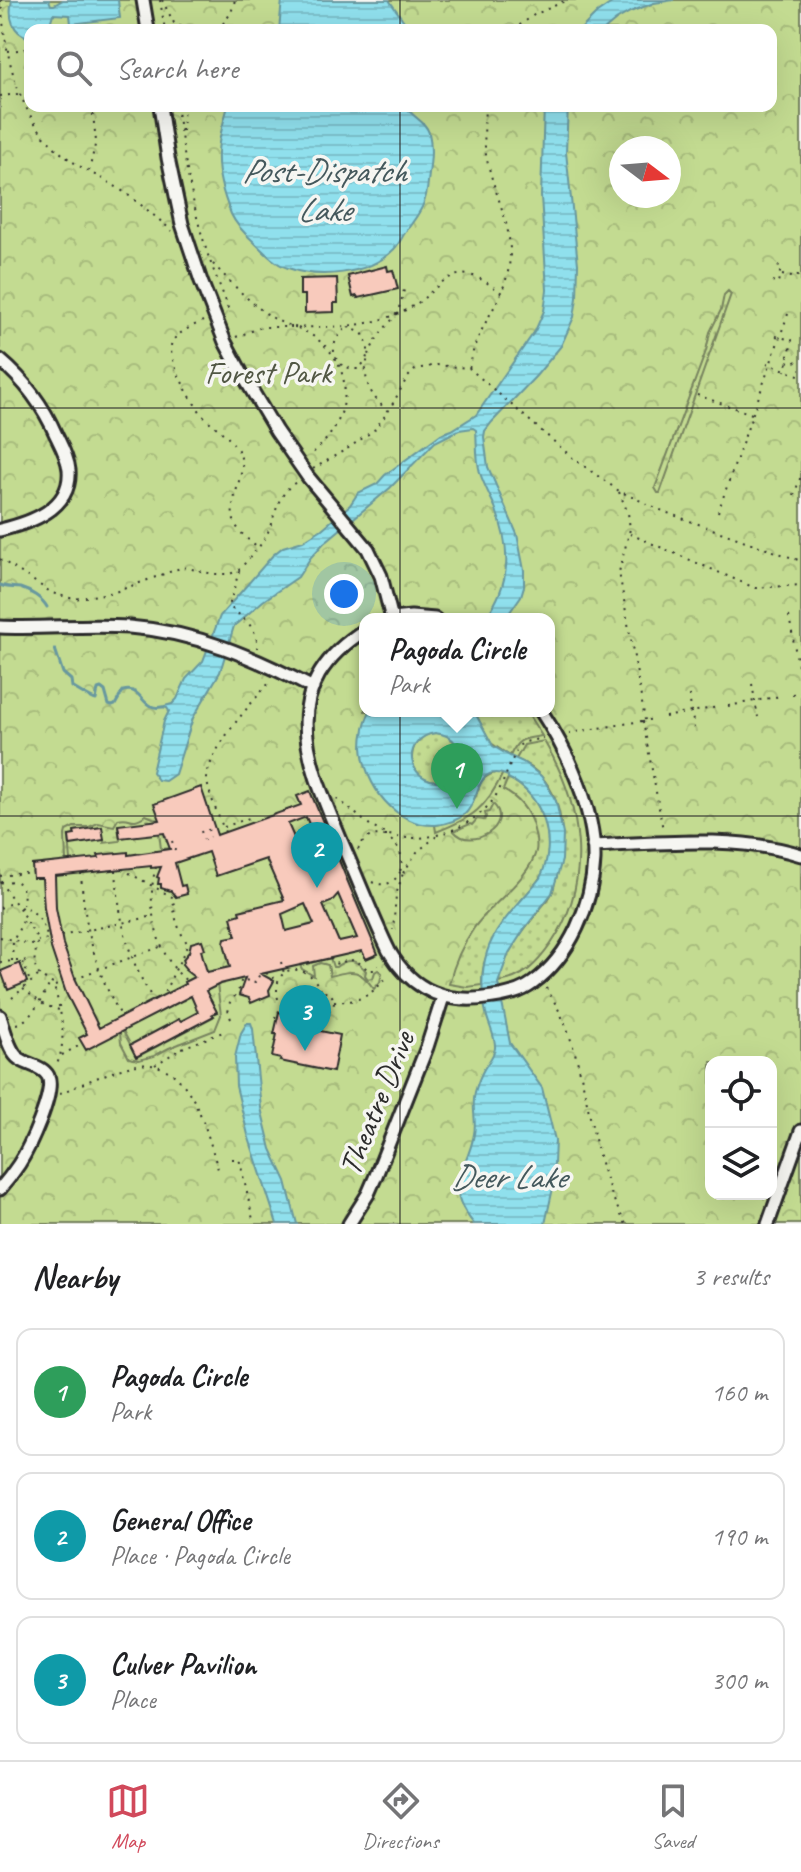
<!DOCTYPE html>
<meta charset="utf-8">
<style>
body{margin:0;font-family:Caveat,sans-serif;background:#f2f2f2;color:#202124}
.controls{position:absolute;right:24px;bottom:24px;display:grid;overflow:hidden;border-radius:16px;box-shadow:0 8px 32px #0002}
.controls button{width:72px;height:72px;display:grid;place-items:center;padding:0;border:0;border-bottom:2px solid #e0e0e0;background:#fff;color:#202124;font:40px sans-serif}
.compass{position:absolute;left:609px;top:136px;width:72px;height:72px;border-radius:50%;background:#fff;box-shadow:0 8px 32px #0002;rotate:106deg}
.you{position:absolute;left:344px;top:594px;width:28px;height:28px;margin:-20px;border:6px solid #fff;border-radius:50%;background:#1a73e8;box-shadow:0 0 0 12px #1a73e833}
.badge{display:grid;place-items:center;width:52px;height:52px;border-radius:50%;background:#d1495b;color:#fff;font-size:26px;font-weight:700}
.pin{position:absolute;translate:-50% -66px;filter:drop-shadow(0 2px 4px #0008)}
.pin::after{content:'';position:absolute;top:42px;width:28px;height:24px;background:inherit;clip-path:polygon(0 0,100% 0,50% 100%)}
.popup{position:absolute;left:359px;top:613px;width:196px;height:104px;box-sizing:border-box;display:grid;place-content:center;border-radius:16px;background:#fff;filter:drop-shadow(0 2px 6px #0005);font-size:26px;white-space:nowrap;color:#757577}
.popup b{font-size:30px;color:#202124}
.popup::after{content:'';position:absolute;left:50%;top:100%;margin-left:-16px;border:16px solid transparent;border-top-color:#fff}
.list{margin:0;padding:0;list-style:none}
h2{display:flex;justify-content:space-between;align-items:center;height:104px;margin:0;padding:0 32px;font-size:34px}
h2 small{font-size:26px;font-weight:400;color:#757577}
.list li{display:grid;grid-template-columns:52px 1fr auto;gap:24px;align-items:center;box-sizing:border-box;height:128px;margin:0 16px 16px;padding:0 16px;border:2px solid #e0e0e0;border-radius:16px}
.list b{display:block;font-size:30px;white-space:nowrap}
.list p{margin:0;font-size:26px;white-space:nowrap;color:#757577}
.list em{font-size:26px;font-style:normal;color:#757577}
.icon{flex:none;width:44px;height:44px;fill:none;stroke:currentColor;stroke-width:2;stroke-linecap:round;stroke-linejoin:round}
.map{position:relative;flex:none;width:801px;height:1224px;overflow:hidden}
.search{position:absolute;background:#fff;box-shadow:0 8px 32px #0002;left:24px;right:24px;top:24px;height:88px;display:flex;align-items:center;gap:20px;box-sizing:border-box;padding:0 28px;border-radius:16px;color:#757577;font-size:30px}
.sheet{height:536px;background:#fff}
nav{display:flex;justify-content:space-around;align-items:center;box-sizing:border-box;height:112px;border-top:2px solid #e0e0e0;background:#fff;font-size:22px;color:#757577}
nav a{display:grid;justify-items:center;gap:4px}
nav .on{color:#d1495b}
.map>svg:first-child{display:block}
.park{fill:url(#park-crowns);stroke:#77835e;stroke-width:2;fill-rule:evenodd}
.garden{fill:url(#garden-dots);stroke:#77835e;stroke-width:2}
.water{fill:url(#water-rules);stroke:#68989f;stroke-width:2;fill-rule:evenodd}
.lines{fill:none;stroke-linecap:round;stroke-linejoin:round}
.stream{stroke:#68989f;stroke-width:3}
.building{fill:#f8cabc;stroke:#2b2b2b;stroke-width:2;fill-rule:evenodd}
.street-casing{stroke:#2b2b2b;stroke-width:17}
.path{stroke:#2b2b2b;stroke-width:2;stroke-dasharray:2 6;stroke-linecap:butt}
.street{stroke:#f6f6f2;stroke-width:11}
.grid{fill:none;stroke:#2b2b2b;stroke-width:2;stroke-opacity:0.55}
.labels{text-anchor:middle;stroke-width:7;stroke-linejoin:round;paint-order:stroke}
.park-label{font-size:32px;fill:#515744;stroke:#f6f6f2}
.street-label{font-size:32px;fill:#2b2b2b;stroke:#f6f6f2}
.water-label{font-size:34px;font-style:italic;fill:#44585c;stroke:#f6f6f2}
</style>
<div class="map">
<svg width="801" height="1224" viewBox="0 0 801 1224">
<defs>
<pattern id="park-crowns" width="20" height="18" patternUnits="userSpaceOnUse" patternTransform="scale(2)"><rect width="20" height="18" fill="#c3db91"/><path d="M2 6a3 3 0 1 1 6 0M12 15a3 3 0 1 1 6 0" fill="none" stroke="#a8bc7d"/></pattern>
<pattern id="garden-dots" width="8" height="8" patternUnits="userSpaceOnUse" patternTransform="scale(2)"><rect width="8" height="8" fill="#c3db91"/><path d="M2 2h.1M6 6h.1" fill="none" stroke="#a8bc7d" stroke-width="1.8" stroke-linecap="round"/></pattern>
<pattern id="water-rules" width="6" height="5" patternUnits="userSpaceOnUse" patternTransform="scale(2)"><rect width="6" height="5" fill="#90e0ed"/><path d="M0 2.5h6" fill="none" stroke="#7cc0cb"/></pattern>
</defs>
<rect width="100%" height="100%" fill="#f6f6f2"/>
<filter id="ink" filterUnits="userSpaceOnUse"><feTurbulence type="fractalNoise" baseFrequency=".0125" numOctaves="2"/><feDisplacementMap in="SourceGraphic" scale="16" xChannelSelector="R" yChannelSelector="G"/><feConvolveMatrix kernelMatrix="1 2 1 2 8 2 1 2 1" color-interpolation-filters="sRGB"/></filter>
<g filter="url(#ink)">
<path class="park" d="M0 0H801V1224H0ZM30 30H771V106H30ZM621 148H669V196H621ZM365 619H549V711H365ZM711 1062H771V1194H711Z"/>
<path class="garden" d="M728 291 731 294 660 493H658L655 488 706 351 710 332 721 310 724 295Z
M474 711H526L542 736C523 739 518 738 510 756L491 743Z
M412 757a24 24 0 1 1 48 0a24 24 0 1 1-48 0Z
M544 741C582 804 594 881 551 944 537 964 523 979 498 982 503 956 520 934 537 913 541 907 549 900 552 893 554 890 554 886 555 882 569 838 565 780 516 759L524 745Z
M495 773H503C486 809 472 818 436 832L435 825C451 823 463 815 473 801 482 788 475 779 495 773Z
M508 778C542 794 558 839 543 873 537 884 527 893 519 903 499 926 481 953 482 985L467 987 449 984C454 964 462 945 474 928 490 905 530 878 536 851 538 843 535 834 533 826 528 809 519 798 503 790Z
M493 804C515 825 471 852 454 831L470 824 472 825 477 819 484 820 486 817 485 813 489 812Z
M146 815 160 821 167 842 173 848 161 849 158 824 118 826 120 841 104 843 102 828 74 831 75 835 69 836 71 861H66L65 835 66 831 74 827H89L98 823 114 826 118 819C133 815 129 826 146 815Z
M330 958 333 967H336C348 957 357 960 366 971L365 975 368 979 373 978 375 972 378 970 382 973 380 982 374 989C359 968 354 970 330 976L328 965 320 963 313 966 314 976 302 969 300 965Z
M217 984 221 1015 215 1030 169 1048 154 1056 139 1060 129 1058 121 1043 120 1033 123 1031 137 1057 213 1017 212 1014 216 1011 206 991Z"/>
<path class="water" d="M12 0H49L51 5H54L63 0H118L120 18 71 24 70 15 53 14 48 30H30V38C12 33 8 17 12 0Z
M282 0H389L406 24V30H279Z
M616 0H674L654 3 630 12 616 20 604 30H580L597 13Z
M228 106H406C412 118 425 120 429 133 433 149 430 166 428 182 426 209 416 216 403 236 400 241 397 247 392 251 368 275 318 279 288 268 275 264 263 251 254 242 245 234 236 225 231 214 224 197 217 173 218 154 218 138 224 121 228 106Z
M544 106H568L566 152 578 264 577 298 574 317 561 346 536 376 492 422 485 431 484 437 488 467 517 534 524 570V586L521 596 505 619H485C512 582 511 549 495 507 490 496 484 485 480 473 476 459 477 444 476 430L473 428 459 430 435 442 390 488 324 543 311 557 298 577 263 601 234 626 220 672 193 718 175 774 165 781 158 780 152 772 164 721 169 711 167 708 161 707 172 704 177 699 186 679 203 661 220 616 273 555 283 547 303 541 322 529 350 505 358 493 377 484 385 475 441 434 452 430 476 415 535 331 544 311 547 290 541 196Z
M370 711H474L493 746 510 756 523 762 541 776 546 783 556 801 563 834 562 860 552 893 525 928 509 953 498 983 510 1043 542 1088 555 1140 553 1188 545 1224H474C441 1184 467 1174 474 1134 477 1120 471 1107 475 1092 477 1085 480 1076 484 1069 488 1062 494 1056 495 1048 496 1037 488 1024 486 1013 481 993 481 972 487 952 495 925 523 900 540 878 558 843 544 795 508 778V776C475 762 481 799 465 814 457 821 445 824 436 825 396 827 364 785 362 747 362 735 365 722 370 711ZM435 733C478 737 458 795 425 778 419 775 415 770 413 764 408 748 420 735 435 733Z
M247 1023H251L253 1029 261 1108 271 1149 286 1181 297 1224H277L248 1135 236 1086 235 1057 241 1033Z"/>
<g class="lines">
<path class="stream" d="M0 585C7 588 13 587 20 588 30 591 42 598 47 607
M55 649 63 673 71 680 72 687C77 690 93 700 96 700L98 689 101 688 105 691 109 705 112 706 115 705 123 691C144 686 140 711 162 707"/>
</g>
<path class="building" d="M387 266 388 271 393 270 398 289 358 298 357 296 353 297 348 276Z
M337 278 338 303H334V312L305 313V295H300V279Z
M201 787 217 835 301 805 297 796 310 791 378 954 366 959 362 951 261 974 274 981 269 990 270 995 251 1003 249 998 239 995 245 978 220 984 206 991 217 1012 212 1014 214 1016 136 1057 130 1045 179 1019 181 1021 198 1012 191 996 86 1050 79 1038 87 1034 66 993 51 948 44 908 42 878H33L32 865 99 858 98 855 128 852V855L170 849 164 833 120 838 118 825 160 820 154 804ZM306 817 324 860V862L308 869 288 824ZM208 852 216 876 266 859 284 900 239 911 240 914 231 917 236 936 225 938 224 943 230 967 207 972 201 950 205 949 202 940 191 943 189 952 183 959 184 962 182 964 186 969 185 970 194 977 184 982 185 984 99 1028 75 978 63 944 56 908 55 876 151 866V868L161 867 157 877 159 878 158 884H161V888L171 891 176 897 187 894 185 885 181 886 175 863ZM338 894 357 938 339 942 323 905 331 902ZM305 904 314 924 286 931 282 914Z
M102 827 104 840 70 845 69 836 75 835 74 831Z
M20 963 27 982 8 990 1 971Z
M279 1012 292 1015 290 1023 297 1024 296 1026 340 1035 333 1072 280 1061 281 1059 272 1057 277 1034H274Z"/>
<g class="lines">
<g class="street-casing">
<path id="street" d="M143 0 148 30
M160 106 168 158 182 224 201 281 225 342 241 372 276 431 308 477 368 549 381 576 392 619 411 617 435 619
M0 360C25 381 43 405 56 435 61 445 68 458 69 470 72 509 30 523 0 530
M0 627C43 629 86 624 129 627 197 632 253 657 313 688
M365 630C272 689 309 763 342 843 358 879 372 916 389 951 413 992 448 1005 493 997 508 995 521 992 533 983 570 956 592 905 594 860 595 810 568 752 541 711
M593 846C660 843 737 835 801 855
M0 1016C4 1028 8 1048 17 1057 25 1065 42 1065 48 1076 56 1092 28 1150 19 1164 13 1173 7 1181 0 1189
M349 1224 368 1194 375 1178 427 1047 443 997
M768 1224 801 1131"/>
</g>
<path class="path" d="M1 0C5 56 18 120 65 156 81 169 101 177 118 188 137 201 155 216 172 231
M160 0 165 30
M162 0 174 23 188 30
M218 30 231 13 235 0
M513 30 534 15 567 0
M8 51 30 49
M0 96 19 94
M176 106C184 152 190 197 204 242 210 264 220 285 228 307L224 311
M182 131 184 106
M89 171 96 141 92 106
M213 264C234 285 264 320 294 327 302 328 311 327 319 327 351 327 385 323 413 306 428 298 441 277 458 275 476 272 488 284 502 293
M782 275 796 278 801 272
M772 281 778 283 781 267 776 266 775 267
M203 321C193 326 178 332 172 342 165 357 193 404 203 415 218 432 244 443 242 469 234 505 220 521 257 546
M348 327 362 333C371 346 370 359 358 369 330 369 326 341 348 327Z
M298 328C357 354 359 417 310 455
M776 336 792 340 790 351 788 354V362L785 371
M236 337 262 327H292
M788 362 791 360 801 363
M767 363 801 376
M469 368C472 361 472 352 475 345 488 312 510 291 510 252 510 223 496 196 489 168 483 148 484 127 485 106
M697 395 752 414
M388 411C360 388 360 363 380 334 385 327 392 321 396 314 400 307 402 298 404 290
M313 469 350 447 374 430 388 412 407 378 416 369 437 365 469 368 574 459 619 491 665 512 801 561
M619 492 628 513 630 529 619 572 645 720
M794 495 801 476
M718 512 788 314
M630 534 755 588 801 585
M0 559 52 593 74 599 115 592 183 567 213 574H230L239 570 259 547 268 532 280 499 289 487 299 480
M239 571 229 606C242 618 259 627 257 648
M789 616 801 682
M752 684 758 717
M792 694 801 693
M689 695 694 728
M728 706 781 696
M665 717 718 707
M643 721 663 830
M569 733 654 719
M337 799C352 809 364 823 381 832 417 848 470 831 493 800 505 783 509 762 520 745L525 742 543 738
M224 827 249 818 250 823
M208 829 210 837
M201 831 204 840
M225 832C220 820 207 790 207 779 208 750 252 702 271 681
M386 835V837C400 845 404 856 400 872L403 873 396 895 393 930
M172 841 175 850
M358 850C363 838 372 833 385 836
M156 867C145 904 156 957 187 981
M122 869 174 898C172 912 179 933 188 944L163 995
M116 870C119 919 127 958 154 1001
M81 873C84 925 95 972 122 1017
M403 873 417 852 438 835
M0 876 33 872
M0 882 19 908 38 941C33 963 30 973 53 984 61 1008 68 1043 56 1066
M1 882 15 881C25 887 24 895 23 905
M372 882C384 887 394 884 400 872
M0 908 13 902
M20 908 23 906C37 911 44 925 48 939L38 941
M61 936 154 916
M0 937 37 946
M331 958 334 964C352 960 353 956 368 970H374L378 965
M12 961 13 941 24 919
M0 962 32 960
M23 962 30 982
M281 962 284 973
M266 973 277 980
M75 978 160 947
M55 986 62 983
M546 988C593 1058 583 1151 626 1224
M23 989 44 1005 59 1010
M314 1002a10 10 0 1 1 20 0a10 10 0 1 1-20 0Z
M289 996 287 1013 293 1014V1018L315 1023 320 1011
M12 998 38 976
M278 999C270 961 312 961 321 993
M334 1001C361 1003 371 995 389 975
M275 1018 277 1011 286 1013
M231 1019C224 1002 232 1003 238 991 240 987 240 983 242 979L255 983 260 974
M17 1024C34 1018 41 998 50 984
M62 1055 82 1044
M155 1065 182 1048 223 1032
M60 1093C83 1084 114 1069 137 1065 192 1058 206 1131 218 1169
M232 1159H237L240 1162 254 1224"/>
<use href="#street" class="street"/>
</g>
</g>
<path class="grid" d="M400 0V30M400 106V1224M0 408H801M0 816H801"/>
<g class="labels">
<g class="park-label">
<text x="268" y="383">Forest Park</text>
</g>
<g class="street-label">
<text transform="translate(376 1103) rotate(-68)" y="11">Theatre Drive</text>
</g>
<g class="water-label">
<text x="324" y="182">Post-Dispatch<tspan x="324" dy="39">Lake</tspan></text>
<text x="508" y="1188">Deer Lake</text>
</g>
</g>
</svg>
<div class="controls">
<button><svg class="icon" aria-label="locate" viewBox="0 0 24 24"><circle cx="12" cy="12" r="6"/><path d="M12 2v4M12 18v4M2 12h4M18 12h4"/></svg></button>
<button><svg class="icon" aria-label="layers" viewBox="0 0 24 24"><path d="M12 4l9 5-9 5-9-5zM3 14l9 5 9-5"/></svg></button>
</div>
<svg class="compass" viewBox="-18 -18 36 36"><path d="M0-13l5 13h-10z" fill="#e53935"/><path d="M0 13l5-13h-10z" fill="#757577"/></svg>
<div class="you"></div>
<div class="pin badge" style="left:457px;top:809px;background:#2e9e5b">1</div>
<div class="popup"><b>Pagoda Circle</b>Park</div>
<div class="pin badge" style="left:317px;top:888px;background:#0f9aa8">2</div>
<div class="pin badge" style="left:305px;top:1051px;background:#0f9aa8">3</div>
<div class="search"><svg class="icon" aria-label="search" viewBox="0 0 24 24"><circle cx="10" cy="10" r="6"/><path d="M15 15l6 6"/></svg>Search here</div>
</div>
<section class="sheet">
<h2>Nearby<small>3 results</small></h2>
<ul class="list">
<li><span class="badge" style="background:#2e9e5b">1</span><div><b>Pagoda Circle</b><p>Park</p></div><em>160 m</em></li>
<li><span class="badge" style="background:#0f9aa8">2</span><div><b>General Office</b><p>Place · Pagoda Circle</p></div><em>190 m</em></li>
<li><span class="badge" style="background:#0f9aa8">3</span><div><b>Culver Pavilion</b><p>Place</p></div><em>300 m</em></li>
</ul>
</section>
<nav>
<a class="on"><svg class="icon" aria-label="map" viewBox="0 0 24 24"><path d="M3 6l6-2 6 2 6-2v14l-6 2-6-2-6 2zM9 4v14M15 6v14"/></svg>Map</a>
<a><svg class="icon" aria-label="directions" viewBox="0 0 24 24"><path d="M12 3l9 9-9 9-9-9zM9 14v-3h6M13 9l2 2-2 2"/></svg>Directions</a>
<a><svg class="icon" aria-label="saved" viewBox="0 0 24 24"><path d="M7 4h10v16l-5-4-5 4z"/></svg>Saved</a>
</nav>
